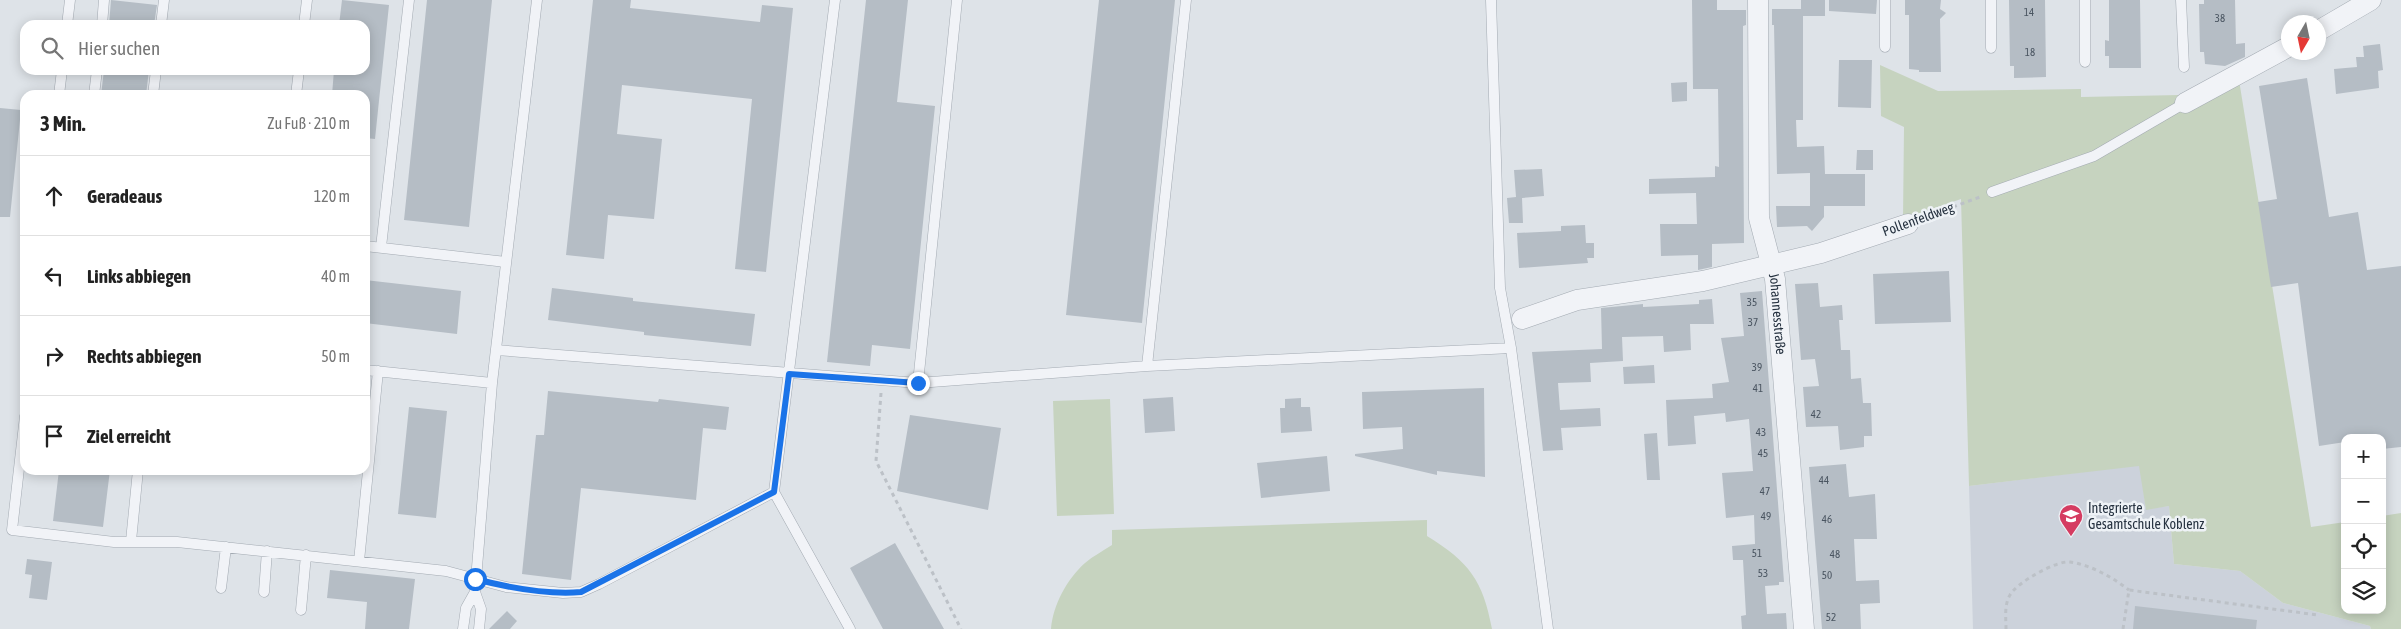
<!DOCTYPE html>
<html lang="de">
<meta charset="utf-8">
<style>
body{margin:0;font-family:"Asap Condensed",sans-serif;background:#f2f2f2;color:#222}
.controls{position:absolute;right:15px;bottom:15px;display:grid;overflow:hidden;border-radius:10px;box-shadow:0 2px 12px #0003}
.controls button{width:45px;height:45px;display:grid;place-items:center;padding:0;border:0;border-bottom:1px solid #e0e0e0;background:#fff;color:#222;font:25px sans-serif}
.compass{position:absolute;left:2281px;top:15px;width:45px;height:45px;border-radius:50%;background:#fff;box-shadow:0 2px 12px #0003;rotate:189deg}
.stop{position:absolute;width:15px;height:15px;margin:-11px;border:4px solid #1a73e8;border-radius:50%;background:#fff}
.stop.end{background:#1a73e8;border-color:#fff;box-shadow:0 1px 5px #0008}
.list{margin:0;padding:0;list-style:none}
h2{display:flex;justify-content:space-between;align-items:center;height:65px;margin:0;padding:0 20px;font-size:21px}
h2 small{font-size:16px;font-weight:400;color:#767676}
.list li{display:grid;grid-template-columns:32px 1fr auto;gap:15px;align-items:center;box-sizing:border-box;height:80px;padding:0 20px;border-top:1px solid #e0e0e0}
.list b{display:block;font-size:19px;white-space:nowrap}
.list em{font-size:16px;font-style:normal;color:#767676}
.icon{flex:none;width:28px;height:28px;fill:none;stroke:currentColor;stroke-width:2;stroke-linecap:round;stroke-linejoin:round}
.map{position:relative;flex:none;width:2401px;height:629px;overflow:hidden}
.search{position:absolute;background:#fff;box-shadow:0 2px 12px #0003;left:20px;top:20px;width:350px;height:55px;display:flex;align-items:center;gap:12px;box-sizing:border-box;padding:0 18px;border-radius:15px;color:#767676;font-size:19px}
.panel{position:absolute;background:#fff;box-shadow:0 2px 12px #0003;left:20px;top:90px;width:350px;height:385px;border-radius:15px}
.map>svg:first-child{display:block}
.built{fill:#ccd2db}
.green{fill:#c6d3bf}
.building{fill:#b5bdc5}
.lines{fill:none;stroke-linecap:round;stroke-linejoin:round}
.service-casing{stroke:#a3aab2;stroke-width:11}
.minor-casing{stroke:#a3aab2;stroke-width:21}
.path{stroke:#bcc1c7;stroke-width:3;stroke-dasharray:4 4;stroke-linecap:butt}
.service{stroke:#f1f3f7;stroke-width:10}
.minor{stroke:#f1f3f7;stroke-width:20}
.route{stroke:#1a73e8;stroke-width:6}
.labels{text-anchor:middle;stroke-width:5;stroke-linejoin:round;paint-order:stroke}
.number-label{font-size:11px;fill:#4a5561}
.street-label{font-size:14px;fill:#263240;stroke:#eef2f6}
.poi-label{font-size:14px;fill:#263240;stroke:#eef2f6;text-anchor:start}
</style>
<div class="map">
<svg width="2401" height="629" viewBox="0 0 2401 629">
<rect width="100%" height="100%" fill="#dee3e8"/>
<path class="built" d="M2140 465 2146 509 2169 506 2174 564 2240 571 2283 603 2370 626 2371 629H1973L1969 486Z"/>
<path class="green" d="M1880 65 1938 91 2081 89V97L2180 95 2182 113 2239 80 2311 527 2345 522V610H2382V516L2401 513V629H2371L2370 626 2283 603 2240 571 2174 564 2169 506 2146 510 2139 466 1969 486 1961 199 1903 219 1904 127 1881 116Z
M1110 399 1114 514 1057 516 1053 401Z
M1427 520V536C1469 562 1483 580 1492 629H1051C1053 605 1067 579 1085 563 1093 556 1103 551 1112 545V530Z"/>
<path class="building" d="M111 0 157 5 154 25H109Z
M342 0 389 5 375 139 365 138V95H332L334 70H365V25H339Z
M427 0H492L469 227 404 220Z
M593 0H631L630 8 760 22 762 5 793 8 766 272 735 269 752 99 622 85 617 134 662 139 654 219 608 215 604 259 566 255Z
M866 0H908L897 102 935 106 910 349 872 345 870 366 827 362Z
M1099 0H1175L1142 323 1066 315Z
M1692 0H1717V10H1746V25L1743 26V88L1744 243 1712 244V267L1698 270V255L1661 256 1660 224H1697L1696 193 1649 194V179L1715 177V166L1719 167 1718 89H1693Z
M1801 0H1825V16H1803V120H1796L1797 147 1824 146 1825 174H1865V206H1824V217L1812 231 1807 226 1777 227 1776 206H1810V173L1777 174 1774 25H1772V9H1801Z
M1829 0H1877L1876 14 1829 11Z
M1905 0H1941L1940 9 1946 13 1940 19 1941 72H1919V70L1909 69V15H1905Z
M2009 0H2045L2046 77 2014 78V66H2010Z
M2109 0H2140L2141 68H2109V56H2105V40L2109 41Z
M2204 0H2235L2236 44 2245 43V57L2225 66 2205 64 2204 52H2200L2199 4H2204Z
M2380 44 2383 70 2378 71 2379 88 2336 94 2334 69 2357 67 2356 57H2364L2363 46Z
M1839 60H1872L1871 108 1838 107Z
M104 70H149L146 95H101Z
M2307 78 2329 217 2358 212 2367 270 2401 266V447L2382 449V438H2345V442L2319 446 2298 283 2271 287 2258 202 2277 199 2259 86Z
M1687 82V101L1672 102 1671 83Z
M0 108 21 110 10 217H0Z
M1857 150H1873V170H1856Z
M1542 169 1544 196 1522 198 1523 223H1509L1507 198 1516 197 1514 170Z
M1585 225 1586 243H1594V258H1587L1588 263 1519 268 1517 233 1561 231V226Z
M1949 271 1951 322 1875 324 1873 274Z
M365 280 461 291 457 334 365 323Z
M1818 283 1820 307 1842 305 1843 320H1839L1841 350H1850L1851 379 1861 378 1863 403H1871L1872 436H1864V447L1840 450 1838 426 1806 427 1803 387 1819 386 1815 359 1801 360 1795 284Z
M552 288 633 298V301L755 314 751 346 644 335V332L548 320Z
M1762 291 1784 582H1779V585L1765 586 1767 614 1786 613 1787 629H1742L1741 616 1746 615 1743 560H1733L1732 546 1755 544 1754 515 1726 518 1722 473 1753 471 1749 419 1726 422 1725 413 1694 416 1696 444 1668 446 1666 400 1713 398 1712 384 1729 382 1721 338 1744 336 1740 293Z
M1712 299 1714 324H1690L1691 350 1664 352 1663 336 1622 337 1623 361 1590 363 1591 382 1558 383 1560 410 1600 408 1601 426 1561 428 1563 450 1543 451 1532 352 1602 349 1601 308 1643 304V307L1699 304V300Z
M1654 365 1655 383 1624 384 1623 367Z
M1484 388 1485 477 1437 471V475L1355 456V454L1403 449 1402 427 1363 429 1362 392Z
M548 391 658 402 659 399 729 407 726 430 703 428 696 500 581 488 571 580 522 574 536 435H544Z
M1173 397 1175 431 1145 433 1143 399Z
M1301 398V407H1310L1312 431 1281 433 1280 408H1285V399Z
M409 407 447 411 436 518 398 514Z
M910 415 1001 428 988 510 897 491Z
M1657 433 1660 480H1647L1644 434Z
M1327 456 1330 491 1261 498 1257 463Z
M1846 464 1849 497 1875 494 1877 539H1854L1856 581 1879 580 1880 603 1860 604 1861 629H1822L1809 467Z
M59 470H110L103 527 53 521Z
M895 543 944 629H883L850 568Z
M27 559 52 562 47 600 29 598 32 575 25 574Z
M330 570 415 579 409 629H365L367 602 327 598Z
M2135 606 2257 620 2256 629H2133Z
M507 611 517 621 510 629H489Z"/>
<g class="lines">
<g class="service-casing">
<path id="service" d="M1491 0 1500 288 1511 348 1548 629
M1885 0V47
M1991 0V48
M2085 0V62
M2181 0 2184 67
M67 25 70 0
M102 25 104 0
M161 25 164 0
M304 25 307 0
M59 95 62 70
M94 95 97 70
M153 95 156 70
M296 95 299 70
M1992 192 2094 156 2185 103
M365 246 506 262
M381 247 409 0
M496 350 918 383 1147 366 1511 348
M1147 366 1186 0
M365 370 492 383
M918 383 957 0
M25 416 12 530 114 542H177L446 571 506 587 563 593 581 592 599 584 774 492 835 0
M774 492 850 629
M131 541 138 470
M359 561 378 371
M221 588 226 547
M264 592 267 551
M301 610 306 555
M463 629 466 608 475 592
M479 629 481 609 475 592 492 383 537 0"/>
</g>
<g class="minor-casing">
<g id="minor">
<path id="s1" d="M1758 0 1759 218 1775 279 1804 629"/>
<path d="M2318 31 2371 0"/>
<path d="M2185 103 2288 47"/>
<path d="M1522 319 1577 300 1703 281 1821 253 1908 224"/>
</g>
</g>
<path class="path" d="M1923 218 1980 197
M881 393 876 461 961 629
M2006 629C2006 618 2004 605 2010 595 2016 583 2057 560 2070 562 2091 565 2112 577 2129 590
M2123 629 2129 590 2318 615"/>
<use href="#service" class="service"/>
<use href="#minor" class="minor"/>
</g>
<g class="lines">
<path class="route" d="M475 579C510 588 546 595 581 592L774 492 789 374 918 383"/>
</g>
<defs>
<g id="school-pin" transform="scale(1.25)"><path d="M0 17L-7.5 6A9.5 9.5 0 1 1 7.5 6Z" fill="#d53c61" stroke="#eef2f6"/><path d="M0-5L7-2L0 1L-7-2ZM-4 1L0 2.5L4 1V4Q0 6-4 4Z" fill="#fff"/></g>
</defs>
<g fill-rule="evenodd">
<use href="#school-pin" x="2071" y="516"/>
</g>
<g class="labels">
<g class="number-label">
<text x="2029" y="16">14</text>
<text x="2220" y="22">38</text>
<text x="2030" y="56">18</text>
<text x="1752" y="306">35</text>
<text x="1753" y="326">37</text>
<text x="1757" y="371">39</text>
<text x="1758" y="392">41</text>
<text x="1816" y="418">42</text>
<text x="1761" y="436">43</text>
<text x="1763" y="457">45</text>
<text x="1824" y="484">44</text>
<text x="1765" y="495">47</text>
<text x="1766" y="520">49</text>
<text x="1827" y="523">46</text>
<text x="1757" y="557">51</text>
<text x="1835" y="558">48</text>
<text x="1763" y="577">53</text>
<text x="1827" y="579">50</text>
<text x="1831" y="621">52</text>
</g>
<g class="street-label">
<text transform="translate(1918 219) rotate(-20)" y="5">Pollenfeldweg</text>
<text dy="5" stroke="none"><textPath href="#s1" startOffset="316">Johannesstraße</textPath></text>
</g>
<g class="poi-label">
<text x="2088" y="513">Integrierte<tspan x="2088" dy="16">Gesamtschule Koblenz</tspan></text>
</g>
</g>
</svg>
<div class="controls">
<button>+</button>
<button>−</button>
<button><svg class="icon" aria-label="locate" viewBox="0 0 24 24"><circle cx="12" cy="12" r="6"/><path d="M12 2v4M12 18v4M2 12h4M18 12h4"/></svg></button>
<button><svg class="icon" aria-label="layers" viewBox="0 0 24 24"><path d="M12 4l9 5-9 5-9-5zM3 14l9 5 9-5"/></svg></button>
</div>
<svg class="compass" viewBox="-18 -18 36 36"><path d="M0-13l5 13h-10z" fill="#e53935"/><path d="M0 13l5-13h-10z" fill="#767676"/></svg>
<div class="stop" style="left:475px;top:579px"></div>
<div class="stop end" style="left:918px;top:383px"></div>
<div class="search"><svg class="icon" aria-label="search" viewBox="0 0 24 24"><circle cx="10" cy="10" r="6"/><path d="M15 15l6 6"/></svg>Hier suchen</div>
<section class="panel">
<h2>3 Min.<small>Zu Fuß · 210 m</small></h2>
<ul class="list">
<li><svg class="icon" aria-label="ahead" viewBox="0 0 24 24"><path d="M12 20V5M6 11l6-6 6 6"/></svg><div><b>Geradeaus</b></div><em>120 m</em></li>
<li><svg class="icon" aria-label="left" viewBox="0 0 24 24"><path d="M17 20v-9H6M10 6l-5 5 5 5"/></svg><div><b>Links abbiegen</b></div><em>40 m</em></li>
<li><svg class="icon" aria-label="right" viewBox="0 0 24 24"><path d="M7 20v-9h11M14 6l5 5-5 5"/></svg><div><b>Rechts abbiegen</b></div><em>50 m</em></li>
<li><svg class="icon" aria-label="arrive" viewBox="0 0 24 24"><path d="M6 21V4h12l-3 4 3 4H6"/></svg><div><b>Ziel erreicht</b></div></li>
</ul>
</section>
</div>
